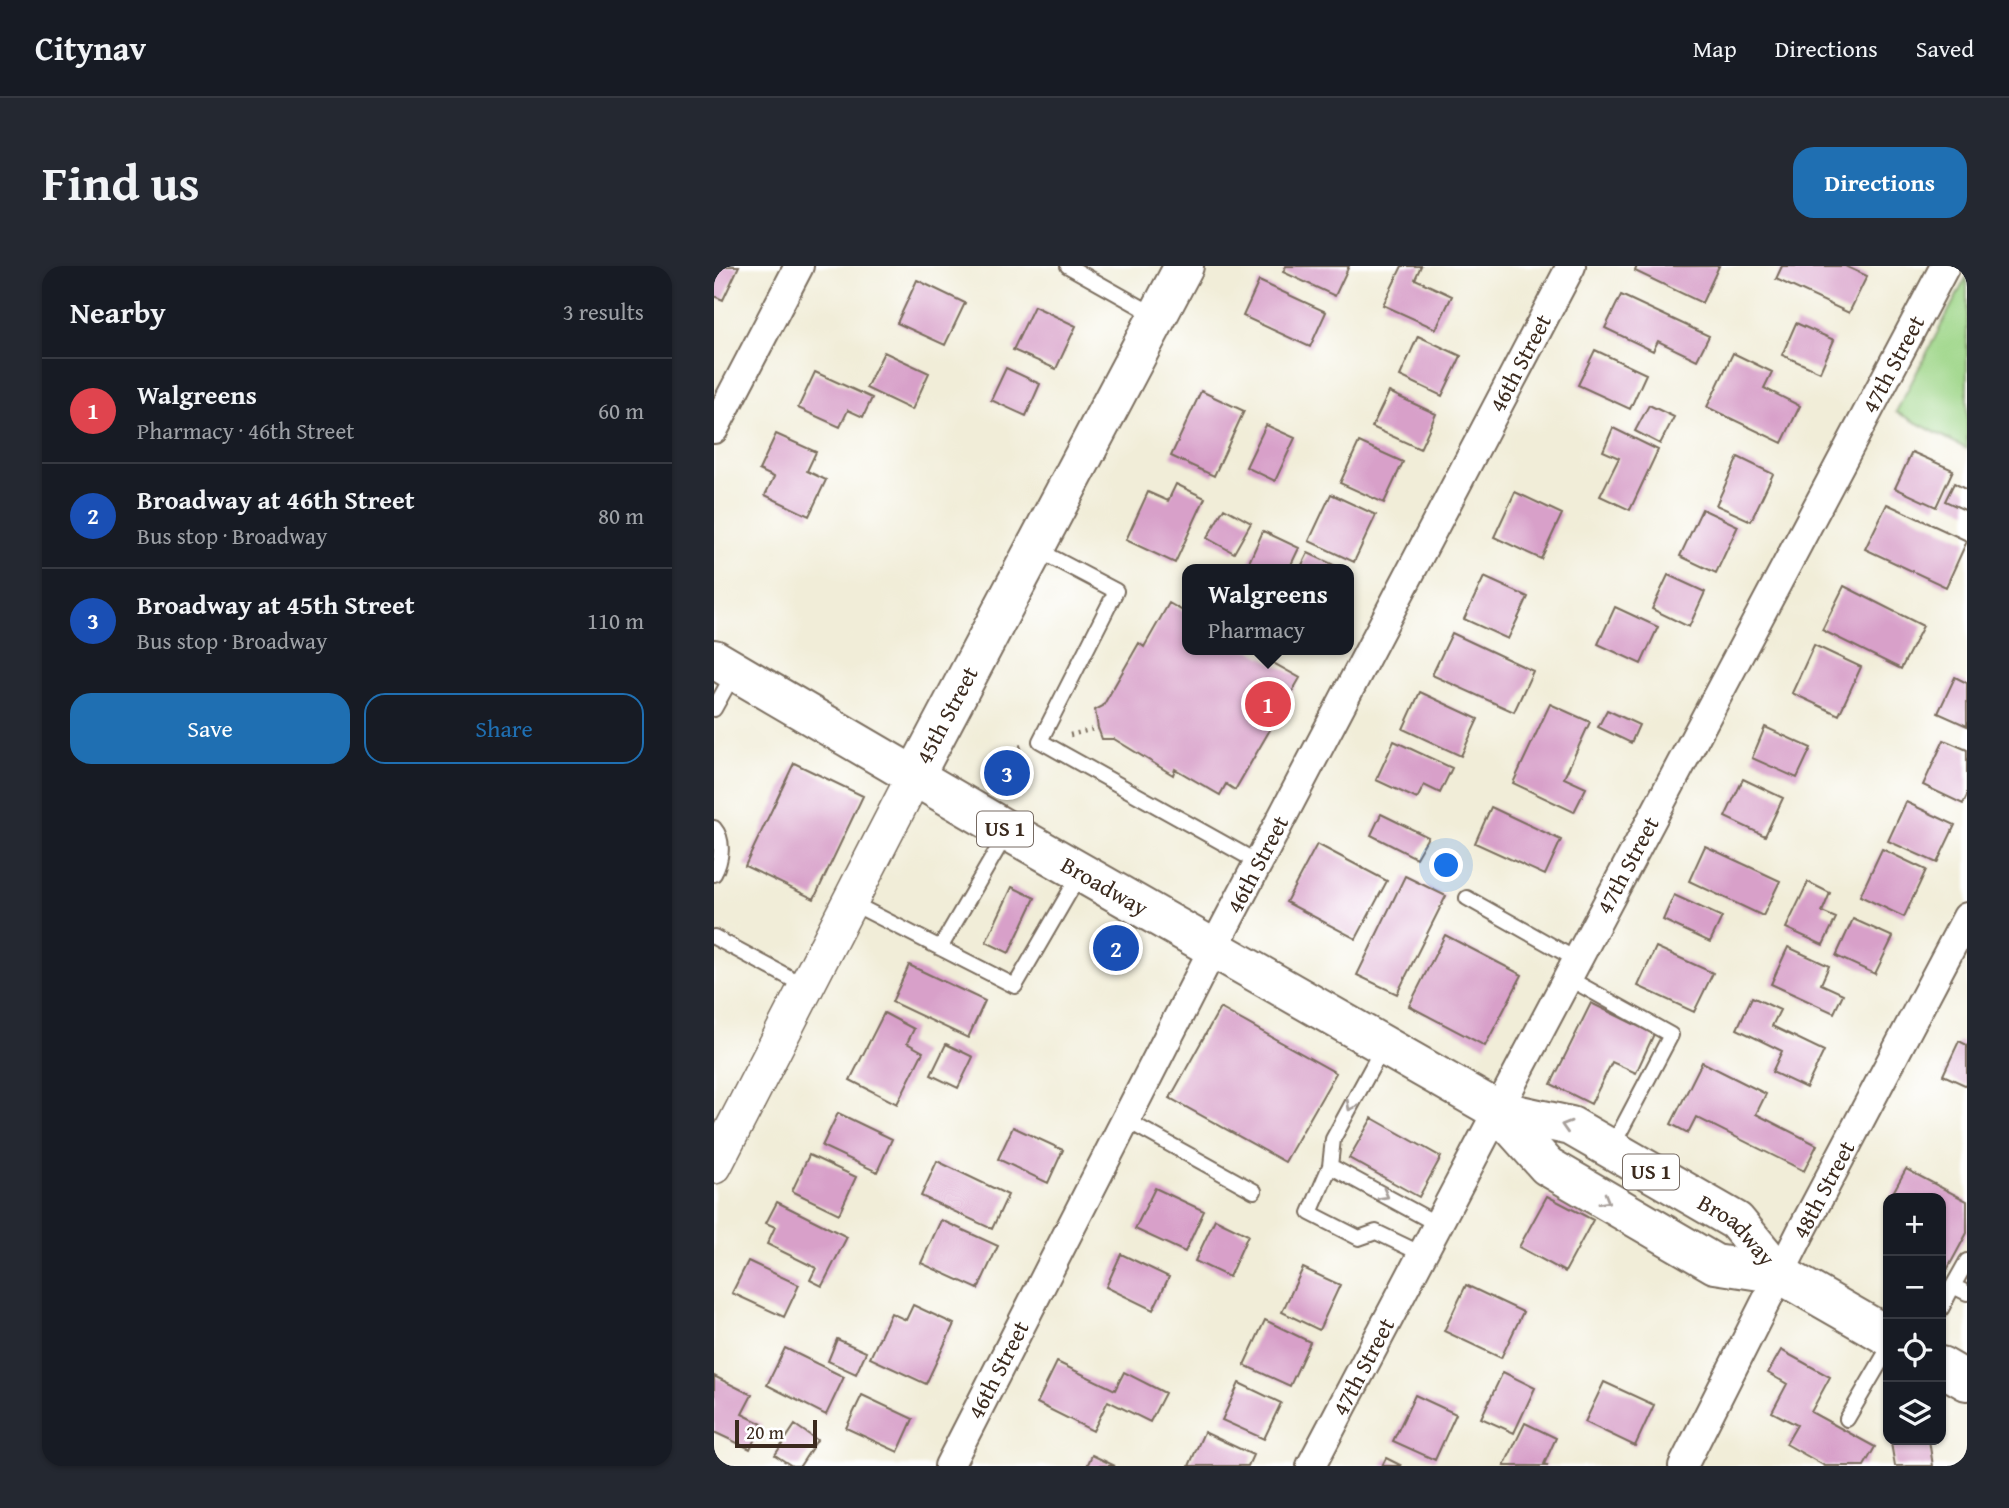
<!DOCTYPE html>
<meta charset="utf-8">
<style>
body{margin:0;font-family:"Gentium Book Plus",serif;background:#242831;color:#f1f3f6}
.controls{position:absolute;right:21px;bottom:21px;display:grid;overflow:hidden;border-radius:14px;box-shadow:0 2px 5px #0004}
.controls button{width:63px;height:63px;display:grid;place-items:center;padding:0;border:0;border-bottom:2px solid #363941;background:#171b24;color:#f1f3f6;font:35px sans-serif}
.scale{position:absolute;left:21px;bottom:18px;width:82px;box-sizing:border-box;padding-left:7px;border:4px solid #3b2a1e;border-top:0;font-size:19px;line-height:24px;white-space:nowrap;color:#3b2a1e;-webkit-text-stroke:5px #fff;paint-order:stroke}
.you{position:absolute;left:733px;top:600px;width:24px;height:24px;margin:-18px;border:5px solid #fff;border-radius:50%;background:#1a73e8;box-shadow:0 0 0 10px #1a73e833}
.badge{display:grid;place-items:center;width:46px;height:46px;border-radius:50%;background:#1f6fb2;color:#fff;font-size:23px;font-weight:700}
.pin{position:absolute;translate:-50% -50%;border:4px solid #fff;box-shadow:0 2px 7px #0006}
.popup{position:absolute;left:468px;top:298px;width:172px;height:91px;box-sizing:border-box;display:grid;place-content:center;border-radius:14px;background:#171b24;filter:drop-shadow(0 2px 5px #0005);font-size:23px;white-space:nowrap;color:#9ea1a6}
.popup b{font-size:26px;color:#f1f3f6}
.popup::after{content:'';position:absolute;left:50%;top:100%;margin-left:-14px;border:14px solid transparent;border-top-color:#171b24}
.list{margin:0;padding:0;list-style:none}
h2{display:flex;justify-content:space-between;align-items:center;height:91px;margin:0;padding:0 28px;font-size:30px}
h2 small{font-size:23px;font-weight:400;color:#9ea1a6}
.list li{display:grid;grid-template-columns:46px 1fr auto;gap:21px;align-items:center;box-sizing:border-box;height:105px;padding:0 28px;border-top:2px solid #363941}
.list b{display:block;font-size:26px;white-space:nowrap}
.list p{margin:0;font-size:23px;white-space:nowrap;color:#9ea1a6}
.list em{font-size:23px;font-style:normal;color:#9ea1a6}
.actions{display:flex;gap:14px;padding:21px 28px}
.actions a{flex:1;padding:16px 0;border:2px solid #1f6fb2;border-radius:21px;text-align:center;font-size:24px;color:#1f6fb2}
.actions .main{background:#1f6fb2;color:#fff}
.icon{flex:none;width:38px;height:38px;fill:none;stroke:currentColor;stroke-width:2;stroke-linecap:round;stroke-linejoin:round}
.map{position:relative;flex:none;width:1253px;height:1200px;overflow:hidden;border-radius:21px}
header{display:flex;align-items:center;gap:42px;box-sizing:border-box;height:98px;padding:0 35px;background:#171b24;border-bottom:2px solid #363941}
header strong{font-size:33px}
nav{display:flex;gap:38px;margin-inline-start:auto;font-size:24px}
.intro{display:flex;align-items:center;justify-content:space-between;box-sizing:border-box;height:168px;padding:0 42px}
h1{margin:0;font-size:49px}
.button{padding:18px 32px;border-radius:21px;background:#1f6fb2;color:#fff;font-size:24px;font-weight:700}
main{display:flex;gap:42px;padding:0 42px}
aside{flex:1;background:#171b24;border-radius:21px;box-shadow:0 2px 5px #0004}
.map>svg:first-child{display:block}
.green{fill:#9dd587;stroke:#6c8052;stroke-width:2}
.building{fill:#d8a0c9}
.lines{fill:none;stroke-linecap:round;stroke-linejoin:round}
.service-casing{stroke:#7b6e5f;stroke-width:18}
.minor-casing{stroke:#7b6e5f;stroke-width:32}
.tertiary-casing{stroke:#7b6e5f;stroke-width:38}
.secondary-casing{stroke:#7b6e5f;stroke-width:42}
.primary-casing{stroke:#7b6e5f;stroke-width:42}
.path{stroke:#7b6e5f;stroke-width:4.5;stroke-dasharray:2 5;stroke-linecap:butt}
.service{stroke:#fff;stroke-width:14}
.minor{stroke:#fff;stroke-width:28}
.tertiary{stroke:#fff;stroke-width:35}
.secondary{stroke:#fff;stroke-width:38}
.primary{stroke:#fff;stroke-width:38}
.oneway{stroke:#a79f9a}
.labels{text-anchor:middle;stroke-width:5;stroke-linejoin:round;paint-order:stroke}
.shield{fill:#fff;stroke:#766a62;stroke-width:2}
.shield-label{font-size:21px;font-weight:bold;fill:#3b2a1e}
.street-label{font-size:23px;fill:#3b2a1e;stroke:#fff}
</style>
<header>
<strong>Citynav</strong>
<nav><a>Map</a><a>Directions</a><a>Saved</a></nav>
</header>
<div class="intro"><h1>Find us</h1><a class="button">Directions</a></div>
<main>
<aside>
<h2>Nearby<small>3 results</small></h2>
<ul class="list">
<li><span class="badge" style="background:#e0444e">1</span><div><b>Walgreens</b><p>Pharmacy · 46th Street</p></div><em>60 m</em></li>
<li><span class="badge" style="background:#1a4fb4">2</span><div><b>Broadway at 46th Street</b><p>Bus stop · Broadway</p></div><em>80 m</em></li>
<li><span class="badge" style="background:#1a4fb4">3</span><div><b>Broadway at 45th Street</b><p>Bus stop · Broadway</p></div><em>110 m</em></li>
</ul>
<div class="actions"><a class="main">Save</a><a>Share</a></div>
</aside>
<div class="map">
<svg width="1253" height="1200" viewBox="0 0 1253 1200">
<rect width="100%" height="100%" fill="#fff"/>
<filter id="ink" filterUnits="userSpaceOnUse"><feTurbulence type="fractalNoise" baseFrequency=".0143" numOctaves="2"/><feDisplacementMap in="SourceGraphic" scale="14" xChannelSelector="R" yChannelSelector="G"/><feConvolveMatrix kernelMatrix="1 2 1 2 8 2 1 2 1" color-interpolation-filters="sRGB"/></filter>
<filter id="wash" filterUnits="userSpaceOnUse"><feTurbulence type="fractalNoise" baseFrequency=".00686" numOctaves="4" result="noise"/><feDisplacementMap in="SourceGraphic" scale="28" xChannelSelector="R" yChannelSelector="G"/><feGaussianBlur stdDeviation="1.57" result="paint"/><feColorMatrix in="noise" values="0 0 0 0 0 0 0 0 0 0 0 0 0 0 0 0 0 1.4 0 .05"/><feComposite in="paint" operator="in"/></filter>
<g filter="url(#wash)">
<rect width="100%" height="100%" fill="#f1edd8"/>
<path class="green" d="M1253 10V183L1182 146Z"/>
<g id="blocks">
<path class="building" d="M0 0H25L9 34 0 30Z
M572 0H635L621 30 569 6Z
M688 0H707L701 13 738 30 722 63 669 39Z
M923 0H1005L988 37 921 5Z
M1068 0H1131L1153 10 1135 47 1062 13Z
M203 14 251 37 231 79 183 57Z
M545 15 612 46 596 81 529 50Z
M907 29 995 70 983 94 944 75 939 85 891 62Z
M320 40 362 60 342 103 299 84Z
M1082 57 1120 74 1106 106 1068 89Z
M704 70 747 90 728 130 686 110Z
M881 84 932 108 916 143 864 119Z
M170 86 215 107 198 144 152 122Z
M1019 87 1058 106 1050 122 1086 140 1068 177 993 141Z
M292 102 326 118 312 150 277 134Z
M101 106 158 132 149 151 134 144 126 161 84 142Z
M487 125 530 145 500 210 457 190Z
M675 126 722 148 706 183 658 161Z
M935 139 960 151 946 178 921 165Z
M552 159 581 172 561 215 532 201Z
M899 162 944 184 916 244 886 230 905 192 889 185Z
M62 168 102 186 93 205 112 214 95 250 51 229 60 211 45 204Z
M645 176 689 196 670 237 626 217Z
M1198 186 1239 204 1222 241 1181 222Z
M1024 191 1059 208 1037 255 1002 239Z
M1240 217 1253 224V245L1231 235Z
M462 218 491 232 461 297 412 274 434 226 454 235Z
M801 226 848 248 827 293 780 271Z
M617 228 662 249 640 296 595 275Z
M1173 238 1253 275 1232 321 1151 283Z
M510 242 537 257 520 287 493 272Z
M988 243 1024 260 1002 307 966 290Z
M549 265 585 282 575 303H532Z
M594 287 628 303H586Z
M954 309 991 326 975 361 938 343Z
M770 311 814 331 794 373 750 353Z
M1130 320 1209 360 1187 403 1108 364Z
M455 337 474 348V384H536L586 412 521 524 512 518 506 529 461 503 459 509 400 473H388L384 462 381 444 389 440 425 377 430 381Z
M901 341 944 361 927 398 884 378Z
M738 367 819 405 800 446 718 409Z
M1100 379 1147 401 1125 449 1078 427Z
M1241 411 1253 417V460L1224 447Z
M706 426 764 453 747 490 689 463Z
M836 438 876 456 850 512 872 522 860 546 799 517Z
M893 444 925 459 917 477 884 461Z
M1051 461 1097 482 1083 512 1038 492Z
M1230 474 1253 484V530L1249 538 1209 519Z
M680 475 738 502 726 527 710 519 703 533 662 514Z
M80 497 149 530 100 633 31 600Z
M1029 513 1069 532 1051 570 1011 551Z
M1192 536 1241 559 1223 597 1174 575Z
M777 541 847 574 831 609 761 577Z
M667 548 714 571 702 592 657 569Z
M603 578 673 615 642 673 572 636Z
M991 580 1066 615 1049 650 975 615Z
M1168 583 1212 604 1190 651 1146 630Z
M691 610 732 630 683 728 643 709Z
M1094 616 1116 627 1108 646 1122 652 1109 679 1072 662Z
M298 621 321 632 295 687 272 676Z
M960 629 1008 651 996 676 949 654Z
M1139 653 1179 671 1161 708 1122 690Z
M731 669 808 709 771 780 695 740Z
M942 681 999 707 980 746 924 720Z
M1074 681 1115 700 1107 718 1129 728 1120 747 1057 718Z
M195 699 271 735 254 772 178 736Z
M1038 731 1066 744 1058 760 1110 785 1092 822 1058 806 1068 785 1023 763Z
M877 737 940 768 922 807 898 796 877 838 837 818Z
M506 742 622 807 571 896 456 832Z
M170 747 200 763 193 777 209 786 183 838 136 814Z
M1245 775 1253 779V820L1229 809Z
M232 778 259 791 244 822 217 809Z
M988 796 1052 828 1042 848 1103 879 1090 905 982 851 974 867 957 858Z
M124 847 178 873 163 906 108 880Z
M658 852 727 891 705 931 635 892Z
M299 861 349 884 334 917 284 893Z
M95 889 142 911 125 948 78 925Z
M223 895 294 929 278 963 207 930Z
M1192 903 1253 935V967L1227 1015V932H1176Z
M441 922 490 945 471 986 421 963Z
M833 930 879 954 851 1006 805 981Z
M63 936 133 971 108 1020 96 1014 102 1002 53 978 61 961 52 957Z
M501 953 534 969 515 1011 481 995Z
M227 954 284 980 264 1023 207 997Z
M407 988 455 1011 439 1044 392 1021Z
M34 995 85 1019 70 1051 18 1027Z
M589 1002 626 1019 605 1064 568 1046Z
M752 1019 809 1046 787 1092 730 1065Z
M199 1039 240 1058 212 1118 156 1092 177 1047 192 1054Z
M551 1054 596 1076 576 1120 530 1099Z
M123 1073 152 1086 142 1108 114 1095Z
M71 1082 130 1111 112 1149 53 1119Z
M1067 1084 1116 1111 1097 1146 1161 1181 1150 1200H1111L1072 1178 1083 1159 1058 1146 1073 1118 1054 1107Z
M343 1096 401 1124 410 1106 451 1127 436 1156 394 1135 379 1165 323 1137Z
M789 1106 821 1122 800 1167 767 1152Z
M0 1110 38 1129 28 1148 48 1158 36 1183 0 1166Z
M890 1116 940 1139 921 1180 871 1156Z
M525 1117 567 1137 550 1173 508 1154Z
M148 1129 199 1153 184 1186 132 1162Z
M701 1129 742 1148 721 1194 679 1175Z
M811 1157 842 1172 830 1198 834 1200H790Z
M81 1159 103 1174 86 1200H78L61 1189Z
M490 1166 539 1189 534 1200H475Z
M1196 1174H1215L1219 1200H1181L1177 1177Z
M378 1189 401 1200H373Z
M672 1192 688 1200H668Z"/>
</g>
</g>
<g filter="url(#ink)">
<use href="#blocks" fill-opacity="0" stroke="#7b6e5f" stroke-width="2"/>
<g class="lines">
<g class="service-casing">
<path id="service" d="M354 0 441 49
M322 283 402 325 326 475 545 597
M0 443 20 407
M0 562C11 575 7 595 0 608
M753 632 863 694
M136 636 301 720 366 608
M0 671 91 720
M226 682 294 565
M854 712 957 769 898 881
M669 781 619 873 616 900 596 947 645 972 662 966 708 988
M412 854 540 925
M616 900 723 958
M1253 995 1239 1020 1253 1027
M1227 1043 1239 1020
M1133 1153 1174 1083"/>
</g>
<g class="minor-casing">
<g id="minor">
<path d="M0 163 85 0"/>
<path id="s1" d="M235 1200 499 683 857 0"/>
<path id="s2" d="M597 1200 805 804 1231 0"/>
<path id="s3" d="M969 1200 1087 966 1253 651"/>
</g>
</g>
<g class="tertiary-casing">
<path id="tertiary" d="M0 900 200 511"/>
</g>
<g class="secondary-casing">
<g id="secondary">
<path id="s4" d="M200 511 470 0"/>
</g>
</g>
<g class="primary-casing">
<g id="primary">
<path id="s5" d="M0 393 294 565 783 844 857 860 897 883 1022 955 1066 1008"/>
<path d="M783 844 833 900 1001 998 1066 1008 1174 1070"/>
<path d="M1227 1100 1253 1115"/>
</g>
</g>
<path class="path" d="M356 469 384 462
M279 490 308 480"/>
<use href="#service" class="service"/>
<use href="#minor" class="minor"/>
<use href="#tertiary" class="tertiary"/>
<use href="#secondary" class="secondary"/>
<use href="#primary" class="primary"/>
</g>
<defs><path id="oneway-chevron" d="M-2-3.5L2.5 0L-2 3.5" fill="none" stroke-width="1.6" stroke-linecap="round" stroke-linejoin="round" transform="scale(1.75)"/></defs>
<g class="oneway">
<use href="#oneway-chevron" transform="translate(637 840) rotate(118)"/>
<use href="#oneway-chevron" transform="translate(852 860) rotate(-163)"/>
<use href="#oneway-chevron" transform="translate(670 929) rotate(29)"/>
<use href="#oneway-chevron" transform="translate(891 934) rotate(30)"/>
</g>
</g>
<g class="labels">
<g class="shield">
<rect x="263" y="545.5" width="56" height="35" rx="5"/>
<rect x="909" y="888.5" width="56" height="35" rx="5"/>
</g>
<g class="shield-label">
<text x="291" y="570">US 1</text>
<text x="937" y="913">US 1</text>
</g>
<g class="street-label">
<text dy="8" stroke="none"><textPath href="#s1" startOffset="1242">46th Street</textPath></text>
<text dy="8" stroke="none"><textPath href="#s2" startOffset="1246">47th Street</textPath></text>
<text dy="8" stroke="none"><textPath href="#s4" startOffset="70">45th Street</textPath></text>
<text dy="8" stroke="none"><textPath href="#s1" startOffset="676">46th Street</textPath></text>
<text dy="8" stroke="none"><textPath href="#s2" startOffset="679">47th Street</textPath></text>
<text dy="8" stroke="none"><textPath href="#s5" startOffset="452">Broadway</textPath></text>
<text dy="8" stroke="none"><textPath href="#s3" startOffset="310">48th Street</textPath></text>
<text dy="8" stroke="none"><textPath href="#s5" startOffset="1176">Broadway</textPath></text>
<text dy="8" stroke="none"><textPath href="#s2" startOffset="112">47th Street</textPath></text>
<text dy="8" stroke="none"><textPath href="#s1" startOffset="108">46th Street</textPath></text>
</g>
</g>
</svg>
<div class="controls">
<button>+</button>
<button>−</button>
<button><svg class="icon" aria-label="locate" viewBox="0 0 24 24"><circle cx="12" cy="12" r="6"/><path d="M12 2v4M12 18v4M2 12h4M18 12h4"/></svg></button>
<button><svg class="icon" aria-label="layers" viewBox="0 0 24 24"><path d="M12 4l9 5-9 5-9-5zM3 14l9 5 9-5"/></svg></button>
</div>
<div class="scale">20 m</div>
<div class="you"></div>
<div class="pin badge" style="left:554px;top:438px;background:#e0444e">1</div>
<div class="popup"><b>Walgreens</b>Pharmacy</div>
<div class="pin badge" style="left:402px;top:682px;background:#1a4fb4">2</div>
<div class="pin badge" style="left:293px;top:507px;background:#1a4fb4">3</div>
</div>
</main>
